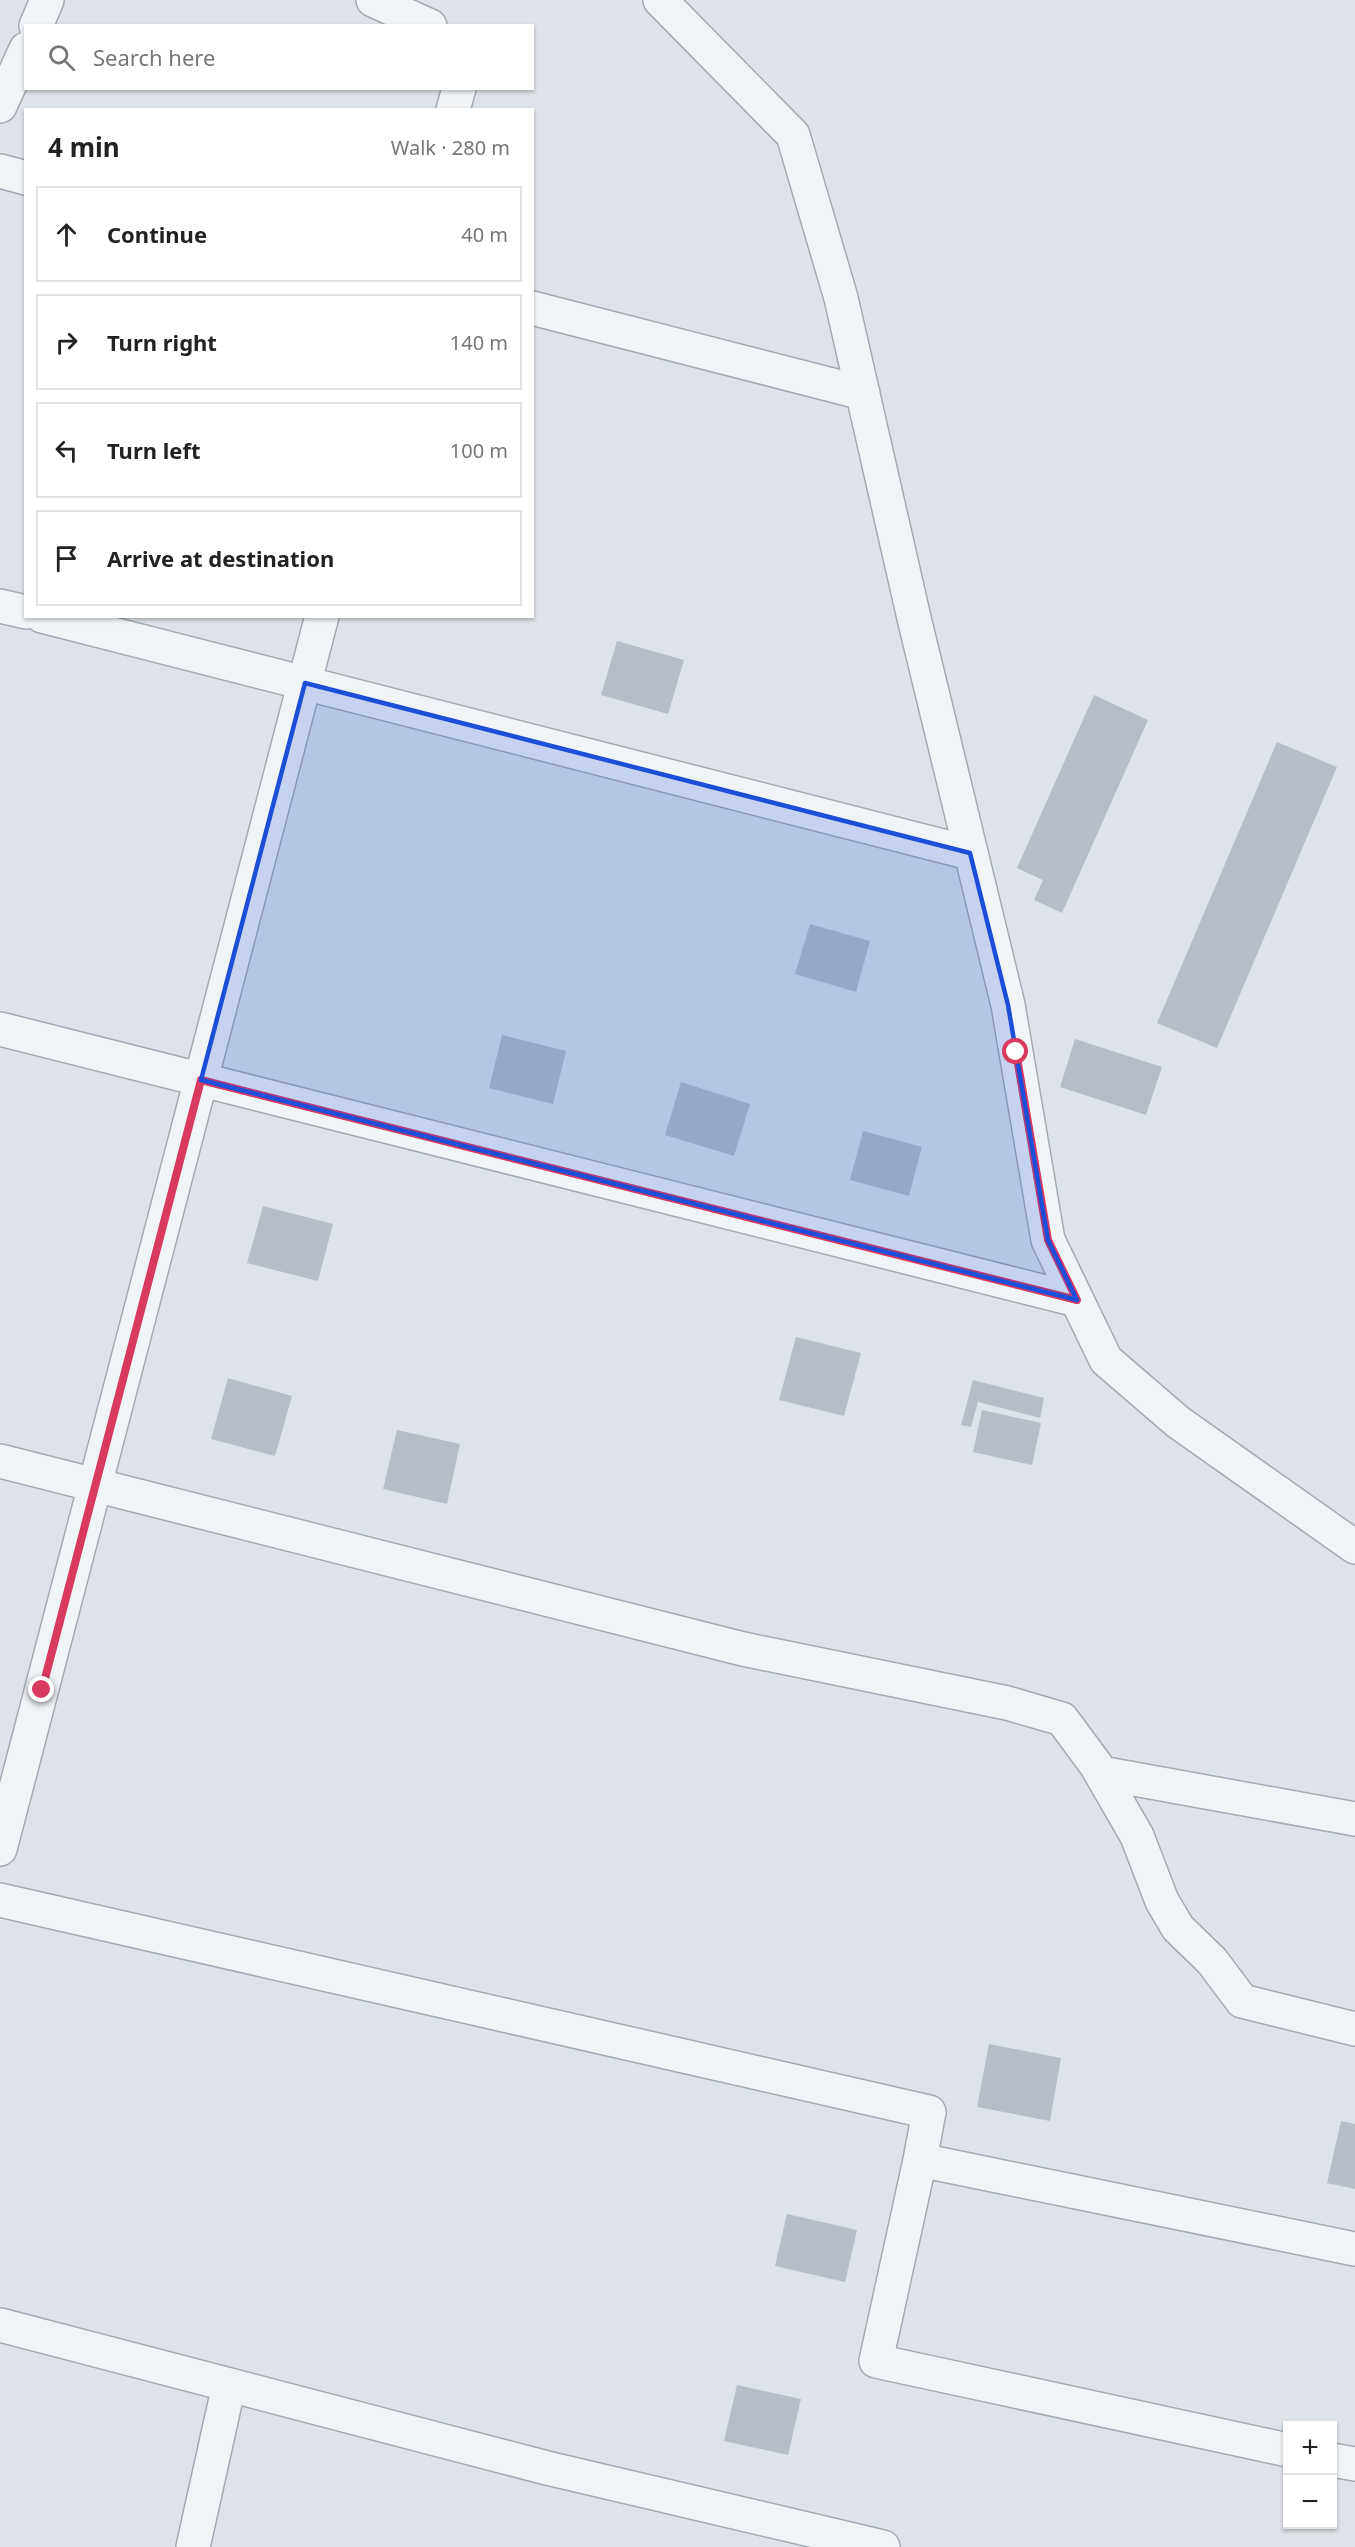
<!DOCTYPE html>
<meta charset="utf-8">
<style>
body{margin:0;font-family:"Noto Sans",sans-serif;background:#f6f6f6;color:#222}
.controls{position:absolute;right:18px;bottom:18px;display:grid;overflow:hidden;border-radius:0px;box-shadow:0 2px 4px #0004}
.controls button{width:54px;height:54px;display:grid;place-items:center;padding:0;border:0;border-bottom:2px solid #e0e0e0;background:#fff;color:#222;font:30px sans-serif}
.stop{position:absolute;width:18px;height:18px;margin:-14px;border:4px solid #d8395f;border-radius:50%;background:#fff}
.stop.end{background:#d8395f;border-color:#fff;box-shadow:0 2px 6px #0008}
.list{margin:0;padding:0;list-style:none}
h2{display:flex;justify-content:space-between;align-items:center;height:78px;margin:0;padding:0 24px;font-size:26px}
h2 small{font-size:20px;font-weight:400;color:#767676}
.list li{display:grid;grid-template-columns:39px 1fr auto;gap:18px;align-items:center;box-sizing:border-box;height:96px;margin:0 12px 12px;padding:0 12px;border:2px solid #e0e0e0;border-radius:0px}
.list b{display:block;font-size:22px;white-space:nowrap}
.list em{font-size:20px;font-style:normal;color:#767676}
.icon{flex:none;width:33px;height:33px;fill:none;stroke:currentColor;stroke-width:2;stroke-linecap:round;stroke-linejoin:round}
.map{position:relative;flex:none;width:1355px;height:2547px;overflow:hidden}
.search{position:absolute;background:#fff;box-shadow:0 2px 4px #0004;left:24px;top:24px;width:510px;height:66px;display:flex;align-items:center;gap:15px;box-sizing:border-box;padding:0 21px;border-radius:0px;color:#767676;font-size:22px}
.panel{position:absolute;background:#fff;box-shadow:0 2px 4px #0004;left:24px;top:108px;width:510px;height:510px;border-radius:0px}
.map>svg:first-child{display:block}
.building{fill:#b5bdc6}
.lines{fill:none;stroke-linecap:round;stroke-linejoin:round}
.minor-casing{stroke:#a3aab3;stroke-width:36}
.minor{stroke:#f1f4f7;stroke-width:33}
.route{stroke:#d8395f;stroke-width:8}
.marked{fill:#1d4ed8;fill-opacity:0.2;stroke:#1d4ed8;stroke-width:4.5;stroke-linejoin:round}
</style>
<div class="map">
<svg width="1355" height="2547" viewBox="0 0 1355 2547">
<rect width="100%" height="100%" fill="#dee3e9"/>
<path class="building" d="M617 641 684 660 668 714 601 695Z
M1094 695 1148 720 1062 913 1034 900 1043 880 1017 868Z
M1277 742 1337 767 1217 1048 1157 1023Z
M810 924 870 941 856 992 795 974Z
M502 1035 566 1051 553 1104 489 1088Z
M1075 1039 1162 1067 1146 1115 1060 1087Z
M681 1082 750 1104 734 1156 665 1135Z
M863 1131 922 1147 909 1196 850 1180Z
M263 1206 333 1224 318 1281 247 1263Z
M796 1337 861 1353 844 1416 779 1400Z
M228 1378 292 1396 275 1456 211 1439Z
M973 1380 1044 1398 1040 1418 978 1402 971 1427 961 1425Z
M982 1410 1041 1423 1032 1465 973 1452Z
M397 1430 460 1444 447 1504 383 1489Z
M989 2044 1061 2058 1050 2121 977 2107Z
M1341 2121 1355 2124V2189L1327 2183Z
M787 2214 857 2230 845 2282 775 2266Z
M737 2385 801 2399 788 2455 724 2441Z"/>
<g class="lines">
<g class="minor-casing">
<path id="minor" d="M373 0 430 26
M660 0 793 135 841 298 914 618 1008 1005 1048 1240 1106 1360 1178 1422 1355 1547
M36 26 47 0
M0 106 26 49
M453 110 459 88
M0 171 26 178
M532 308 863 393
M0 606 26 612
M42 616 970 853
M0 1029 1077 1300
M0 1461 743 1649 1007 1703 1062 1719 1096 1765 1137 1836 1162 1901 1178 1928 1212 1961 1242 2001 1355 2029
M1101 1773 1355 1819
M0 1849 322 616
M0 1900 929 2112 920 2160 1355 2249
M920 2160 876 2361 1288 2450
M0 2325 547 2468 883 2547
M1332 2460 1355 2464
M193 2547 229 2385"/>
</g>
<use href="#minor" class="minor"/>
</g>
<g class="lines">
<path class="route" d="M42 1690 201 1080 1077 1300 1048 1240 1016 1052"/>
</g>
<path class="marked" d="M305 683 970 853 1008 1005 1048 1240 1077 1300 201 1080Z"/>
</svg>
<div class="controls">
<button>+</button>
<button>−</button>
</div>
<div class="stop" style="left:1016px;top:1052px"></div>
<div class="stop end" style="left:42px;top:1690px"></div>
<div class="search"><svg class="icon" aria-label="search" viewBox="0 0 24 24"><circle cx="10" cy="10" r="6"/><path d="M15 15l6 6"/></svg>Search here</div>
<section class="panel">
<h2>4 min<small>Walk · 280 m</small></h2>
<ul class="list">
<li><svg class="icon" aria-label="ahead" viewBox="0 0 24 24"><path d="M12 20V5M6 11l6-6 6 6"/></svg><div><b>Continue</b></div><em>40 m</em></li>
<li><svg class="icon" aria-label="right" viewBox="0 0 24 24"><path d="M7 20v-9h11M14 6l5 5-5 5"/></svg><div><b>Turn right</b></div><em>140 m</em></li>
<li><svg class="icon" aria-label="left" viewBox="0 0 24 24"><path d="M17 20v-9H6M10 6l-5 5 5 5"/></svg><div><b>Turn left</b></div><em>100 m</em></li>
<li><svg class="icon" aria-label="arrive" viewBox="0 0 24 24"><path d="M6 21V4h12l-3 4 3 4H6"/></svg><div><b>Arrive at destination</b></div></li>
</ul>
</section>
</div>
